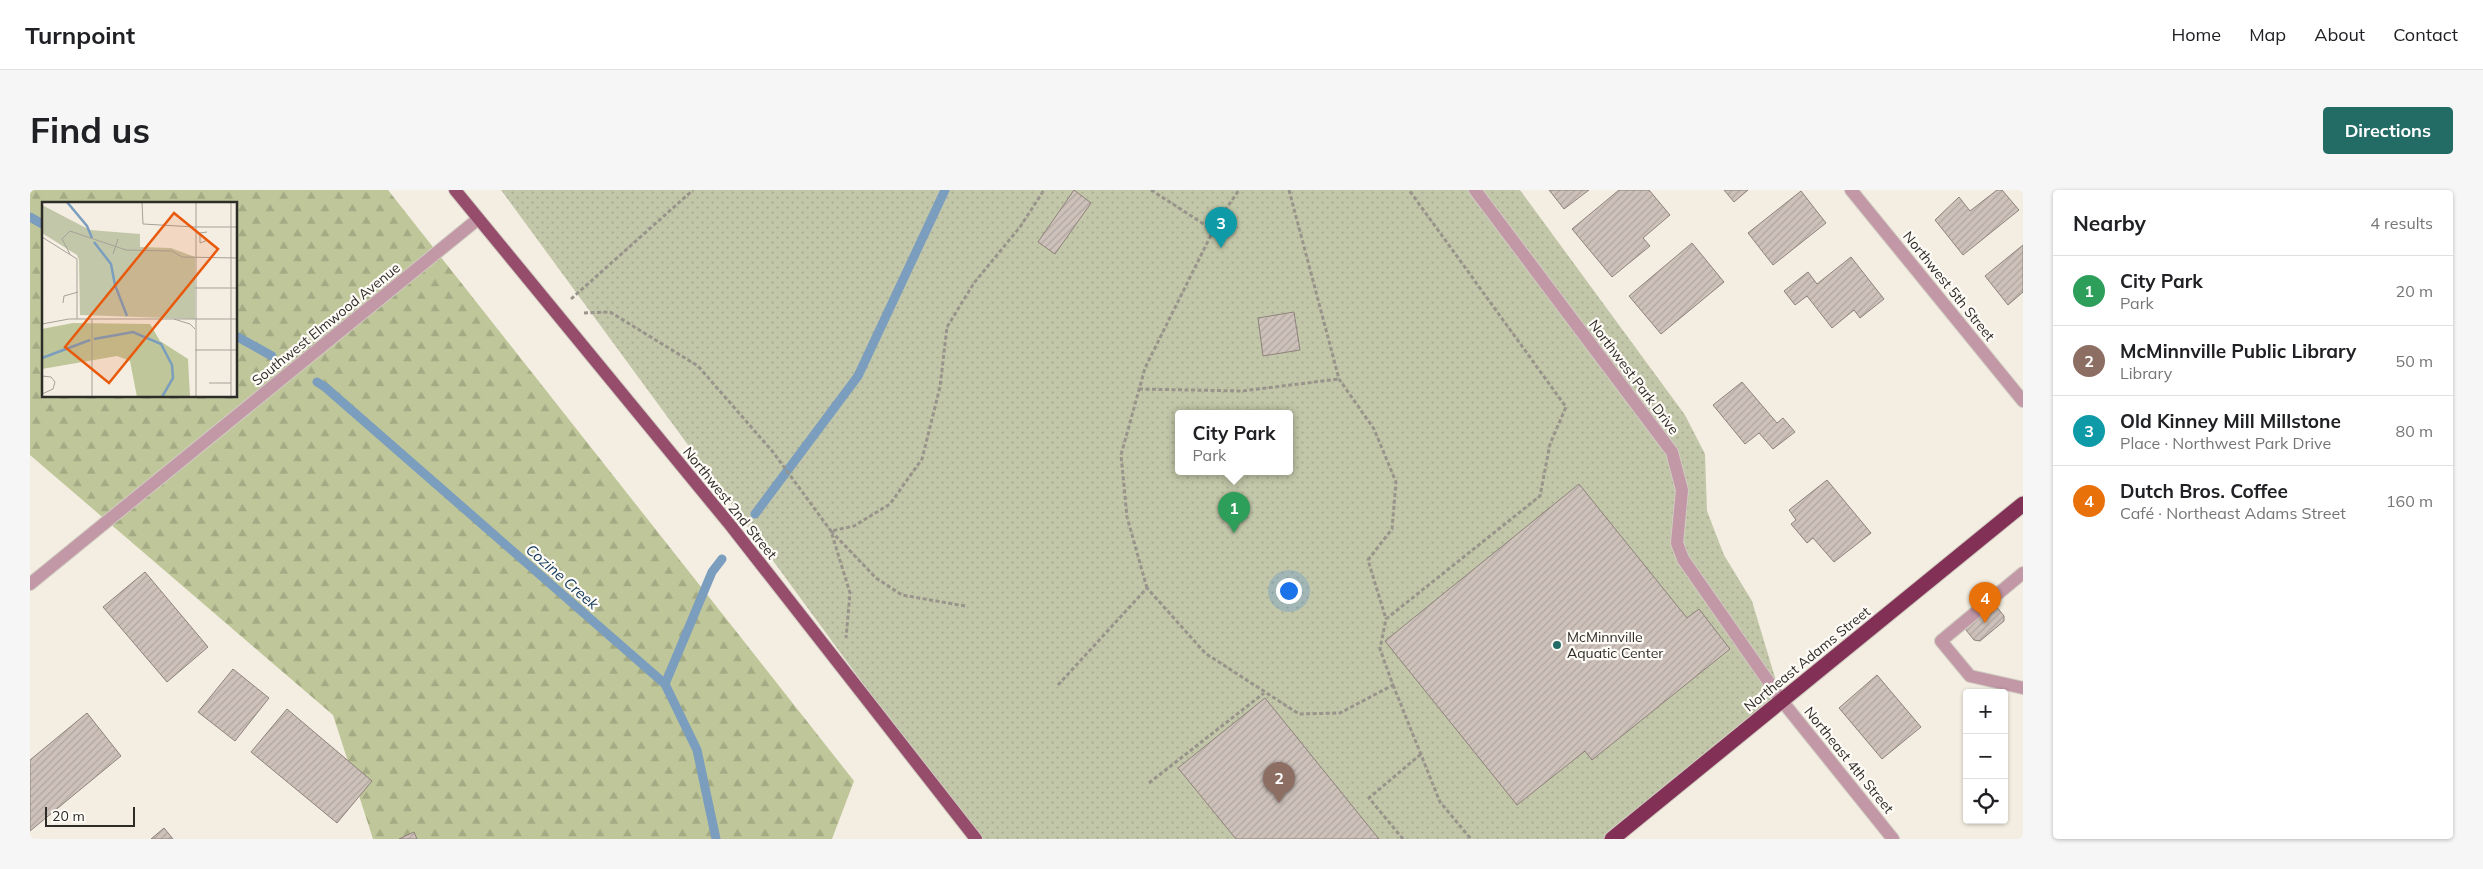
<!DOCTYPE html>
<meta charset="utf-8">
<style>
body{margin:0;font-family:Mulish,sans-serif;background:#f6f6f6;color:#202124}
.controls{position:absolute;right:15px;bottom:15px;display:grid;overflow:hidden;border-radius:5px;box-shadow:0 1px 4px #0004}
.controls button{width:45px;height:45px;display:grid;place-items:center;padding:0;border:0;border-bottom:1px solid #e0e0e0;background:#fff;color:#202124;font:25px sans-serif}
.scale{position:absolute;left:15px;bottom:12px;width:90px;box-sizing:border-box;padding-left:5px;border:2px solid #2e2c28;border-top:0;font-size:14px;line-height:18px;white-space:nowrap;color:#2e2c28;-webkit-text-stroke:4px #fefbf7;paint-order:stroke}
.you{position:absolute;left:1258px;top:400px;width:18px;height:18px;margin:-12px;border:4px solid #fff;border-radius:50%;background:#1a73e8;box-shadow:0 0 0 8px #1a73e833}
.badge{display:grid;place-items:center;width:32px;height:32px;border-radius:50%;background:#236c66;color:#fff;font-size:16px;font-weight:700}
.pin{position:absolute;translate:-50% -41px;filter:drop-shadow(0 1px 2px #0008)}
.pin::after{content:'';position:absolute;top:26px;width:18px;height:15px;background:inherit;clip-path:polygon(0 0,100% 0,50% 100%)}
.popup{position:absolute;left:1145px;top:220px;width:118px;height:65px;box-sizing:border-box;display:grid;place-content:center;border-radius:5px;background:#fff;filter:drop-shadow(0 1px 4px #0005);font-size:16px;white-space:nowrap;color:#757577}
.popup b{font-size:19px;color:#202124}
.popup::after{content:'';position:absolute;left:50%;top:100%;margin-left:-10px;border:10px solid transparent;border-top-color:#fff}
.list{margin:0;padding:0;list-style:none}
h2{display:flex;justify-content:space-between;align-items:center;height:65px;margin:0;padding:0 20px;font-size:21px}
h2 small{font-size:16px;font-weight:400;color:#757577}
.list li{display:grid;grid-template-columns:32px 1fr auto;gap:15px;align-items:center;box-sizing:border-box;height:70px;padding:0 20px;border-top:1px solid #e0e0e0}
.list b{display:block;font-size:19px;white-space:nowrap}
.list p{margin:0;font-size:16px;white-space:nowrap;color:#757577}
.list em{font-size:16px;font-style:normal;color:#757577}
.icon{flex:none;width:28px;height:28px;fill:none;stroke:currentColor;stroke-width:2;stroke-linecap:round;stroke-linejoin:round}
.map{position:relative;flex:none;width:1993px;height:649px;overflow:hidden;border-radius:5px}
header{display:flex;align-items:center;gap:30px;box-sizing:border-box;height:70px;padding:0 25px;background:#fff;border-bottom:1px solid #e0e0e0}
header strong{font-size:24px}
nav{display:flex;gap:28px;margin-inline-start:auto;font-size:18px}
.intro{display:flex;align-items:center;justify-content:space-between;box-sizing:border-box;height:120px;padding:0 30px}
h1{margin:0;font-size:35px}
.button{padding:12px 22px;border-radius:5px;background:#236c66;color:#fff;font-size:18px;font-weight:700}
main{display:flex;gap:30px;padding:0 30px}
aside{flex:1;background:#fff;border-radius:5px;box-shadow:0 1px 4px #0004}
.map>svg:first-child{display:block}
.forest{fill:url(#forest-firs);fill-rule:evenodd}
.park{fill:url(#park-dots);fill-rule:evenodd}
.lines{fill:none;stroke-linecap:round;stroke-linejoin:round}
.stream{stroke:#7b9dbe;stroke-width:9}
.building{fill:url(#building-hatch);stroke:#8e827c}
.minor-casing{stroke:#d0cbc1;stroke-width:14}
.major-casing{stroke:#d0cbc1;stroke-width:14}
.highway-casing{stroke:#d0cbc1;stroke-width:17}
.path{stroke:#98948b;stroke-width:3;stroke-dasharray:4 2.5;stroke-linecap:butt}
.minor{stroke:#c297a6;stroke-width:12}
.major{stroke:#954d6b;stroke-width:12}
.highway{stroke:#833056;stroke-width:15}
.poi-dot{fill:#236c66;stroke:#fefbf7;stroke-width:2}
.labels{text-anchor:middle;stroke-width:4.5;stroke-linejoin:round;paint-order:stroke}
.street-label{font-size:14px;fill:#2e2c28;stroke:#fefbf7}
.poi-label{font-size:14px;fill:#2e2c28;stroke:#fefbf7;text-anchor:start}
.water-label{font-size:15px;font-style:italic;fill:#103859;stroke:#fefbf7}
.inset-river{fill:none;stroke:#7b9dbe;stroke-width:2.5}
.inset-road{fill:none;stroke:#a5a098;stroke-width:1}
.view{fill:#e8590c;fill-opacity:0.15;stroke:#e8590c;stroke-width:2.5}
.inset-edge{fill:none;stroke:#2e2c28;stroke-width:2.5}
</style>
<header>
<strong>Turnpoint</strong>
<nav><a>Home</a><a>Map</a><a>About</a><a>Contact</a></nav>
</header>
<div class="intro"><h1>Find us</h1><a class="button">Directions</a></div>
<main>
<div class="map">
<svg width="1993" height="649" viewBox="0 0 1993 649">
<defs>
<pattern id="forest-firs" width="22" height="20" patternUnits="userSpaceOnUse" patternTransform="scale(1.25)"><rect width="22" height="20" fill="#bfc699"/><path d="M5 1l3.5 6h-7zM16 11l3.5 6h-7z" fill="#a4aa84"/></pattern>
<pattern id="park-dots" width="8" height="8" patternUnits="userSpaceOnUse" patternTransform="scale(1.25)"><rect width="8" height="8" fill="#c3c7a9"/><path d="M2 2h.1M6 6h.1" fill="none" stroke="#a8ab91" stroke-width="1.8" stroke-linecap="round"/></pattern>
<pattern id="building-hatch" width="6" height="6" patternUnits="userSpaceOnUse" patternTransform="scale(1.25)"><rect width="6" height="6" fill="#cdc1ba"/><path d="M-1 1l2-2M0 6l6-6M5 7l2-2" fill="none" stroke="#b0a6a0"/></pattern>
</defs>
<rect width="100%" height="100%" fill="#f4eee2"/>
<path class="forest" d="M0 0H358L824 591 802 649H343L303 525 0 265ZM14 14H206V206H14Z"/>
<path class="park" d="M471 0H1490L1655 225 1675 264 1677 321 1694 365 1722 411 1752 511 1582 649H947ZM1149 224H1259V282H1149Z"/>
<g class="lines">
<path class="stream" d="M0 27 14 35
M206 146 242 166
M287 192 295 197 635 494 667 560 686 649
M725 324 828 186 915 0
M635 494 682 382 692 369"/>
</g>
<path class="building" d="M1044 0 1061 13 1025 64 1008 52Z
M1519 0H1559L1534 19Z
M1589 0H1619L1640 25 1613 48 1620 56 1582 87 1542 39Z
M1694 0H1718L1704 12Z
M1967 0H1972L1989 20 1933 65 1905 30 1929 7 1940 21Z
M1771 1 1796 33 1743 75 1718 43Z
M1662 53 1694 92 1631 144 1599 106Z
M1993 55V102L1978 115 1955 86Z
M1821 67 1854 109 1830 128 1824 120 1802 138 1777 106 1765 115 1754 101 1778 82 1787 94Z
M1264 122 1270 160 1233 166 1228 128Z
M1712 192 1747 233 1753 228 1765 242 1743 259 1729 243 1715 254 1683 215Z
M1797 290 1841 343 1804 372 1783 348 1777 353 1761 334 1766 330 1759 320Z
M1549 294 1657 428 1669 419 1700 459 1562 570 1555 561 1487 615 1355 451Z
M115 382 178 457 137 492 73 417Z
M1959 415H1965L1974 426V431L1950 451 1944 450 1936 440V434Z
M203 479 239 508 205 551 168 522Z
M1847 485 1891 537 1852 569 1809 518Z
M1235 508 1349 649H1206L1148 578Z
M257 519 342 591 307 633 221 562Z
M57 523 91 566 0 641V570Z
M134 638 143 649H121Z
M384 642 387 649H369Z"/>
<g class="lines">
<g class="minor-casing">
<path id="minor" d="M1445 0 1642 262 1652 300 1647 353 1653 369 1752 511 1863 649
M1821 0 1993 211
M1993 383 1911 451 1940 486 1993 498
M0 394 448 29"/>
</g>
<g class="major-casing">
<path id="major" d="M425 0 701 336 946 649"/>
</g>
<g class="highway-casing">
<path id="highway" d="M1582 649 1993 314"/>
</g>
<path class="path" d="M1121 0 1183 40
M1259 0 1309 189 1344 239 1366 292 1362 339 1338 370 1356 429
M541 109 663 0
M554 123 580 122 668 176 743 262 801 341 820 403 816 448
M1109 199 1212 201 1309 189
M1117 398 1097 327 1091 265 1115 178 1189 29 1209 0
M935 416 872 405 846 388 801 341 824 336 860 314 892 269 910 197 917 137 944 93 990 37 1014 0
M1028 495 1117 398 1175 463 1269 524 1310 523 1363 495 1350 459 1356 429 1510 306 1520 254 1536 217 1379 0
M1363 495 1410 612 1441 649
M1119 593 1234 503
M1373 649 1339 608 1391 564"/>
<use href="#minor" class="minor"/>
<use href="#major" class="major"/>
<use href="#highway" class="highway"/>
</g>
<circle class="poi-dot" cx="1527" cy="455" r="5"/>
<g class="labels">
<g class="street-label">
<text transform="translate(1919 96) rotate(51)" y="5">Northwest 5th Street</text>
<text transform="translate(296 134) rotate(-39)" y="5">Southwest Elmwood Avenue</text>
<text transform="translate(1604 187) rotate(53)" y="5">Northwest Park Drive</text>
<text transform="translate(700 313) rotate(51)" y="5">Northwest 2nd Street</text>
<text transform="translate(1777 469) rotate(-39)" y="5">Northeast Adams Street</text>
<text transform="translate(1819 570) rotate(51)" y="5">Northeast 4th Street</text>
</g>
<g class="poi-label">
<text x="1537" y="452">McMinnville<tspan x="1537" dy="16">Aquatic Center</tspan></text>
</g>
<g class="water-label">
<text transform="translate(532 387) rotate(41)" y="5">Cozine Creek</text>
</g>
</g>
<g transform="translate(12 12)">
<rect width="195" height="195" fill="#f4eee2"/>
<path d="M31 121 108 122 118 139 146 157 148 195H95L88 159 75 154 0 167V127Z" fill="#bfc699"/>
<path d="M0 3 48 28 98 32V45L129 46 153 55V117L38 113 37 58 35 53 0 31Z" fill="#c3c7a9"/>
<path class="inset-river" d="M25 0 45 24 50 36M52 40 69 62 73 83 85 114M52 137 91 130 119 142 130 163 131 176 120 195M0 156 48 138"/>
<path class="inset-road" d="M100 0 101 22 153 25M189 0V195M153 25H195M165 30 158 31V41L166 38M0 35 35 57V117M28 52 20 37 28 29 84 48 130 49 140 55 195 56M71 52 76 37M153 86H195M21 101 22 94 36 90M50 117V195M132 117 148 122 153 127M0 122 27 117H195M153 148H195M0 174 9 175 13 180 11 187 0 192M167 181H189M154 195V0"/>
<path class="view" d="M132 11 176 47 67 181 23 145Z"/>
<rect width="195" height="195" class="inset-edge"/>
</g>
</svg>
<div class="controls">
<button>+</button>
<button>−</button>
<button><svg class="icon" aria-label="locate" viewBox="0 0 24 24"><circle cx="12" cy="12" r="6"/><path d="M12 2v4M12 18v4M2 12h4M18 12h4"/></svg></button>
</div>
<div class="scale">20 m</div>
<div class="you"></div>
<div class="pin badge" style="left:1204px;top:343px;background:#2e9e5b">1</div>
<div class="popup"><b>City Park</b>Park</div>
<div class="pin badge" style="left:1249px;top:613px;background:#8d6e63">2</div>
<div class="pin badge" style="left:1191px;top:58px;background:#0f9aa8">3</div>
<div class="pin badge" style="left:1955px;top:433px;background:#e8710a">4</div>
</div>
<aside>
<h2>Nearby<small>4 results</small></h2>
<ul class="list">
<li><span class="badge" style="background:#2e9e5b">1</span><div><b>City Park</b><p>Park</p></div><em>20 m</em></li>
<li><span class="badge" style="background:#8d6e63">2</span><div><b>McMinnville Public Library</b><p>Library</p></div><em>50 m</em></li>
<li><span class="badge" style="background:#0f9aa8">3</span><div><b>Old Kinney Mill Millstone</b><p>Place · Northwest Park Drive</p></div><em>80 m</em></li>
<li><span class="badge" style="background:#e8710a">4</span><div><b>Dutch Bros. Coffee</b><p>Café · Northeast Adams Street</p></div><em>160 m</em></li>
</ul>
</aside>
</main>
